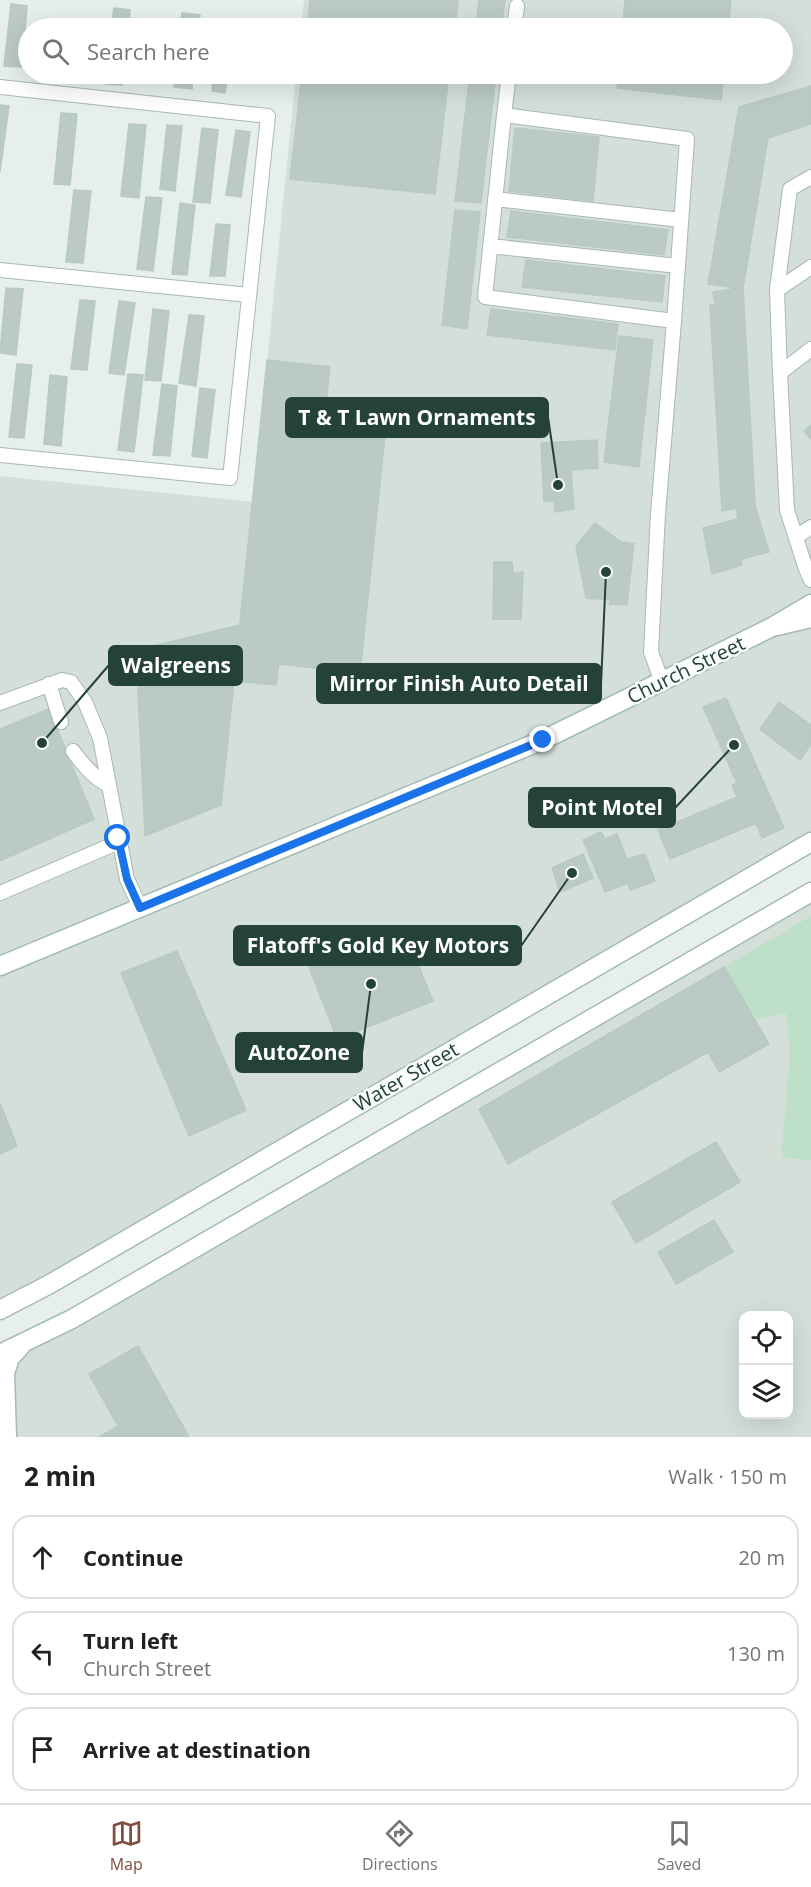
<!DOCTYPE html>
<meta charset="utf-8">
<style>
body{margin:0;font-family:"Open Sans",sans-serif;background:#f6f6f6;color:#202124}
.controls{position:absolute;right:18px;bottom:18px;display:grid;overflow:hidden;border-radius:12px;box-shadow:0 6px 24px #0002}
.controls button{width:54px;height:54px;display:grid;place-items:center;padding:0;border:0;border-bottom:2px solid #e0e0e0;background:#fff;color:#202124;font:30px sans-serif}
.stop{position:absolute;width:18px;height:18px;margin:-14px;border:4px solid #1a73e8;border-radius:50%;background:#fff}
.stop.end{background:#1a73e8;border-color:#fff;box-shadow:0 2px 6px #0008}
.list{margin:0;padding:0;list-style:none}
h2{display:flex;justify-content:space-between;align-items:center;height:78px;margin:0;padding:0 24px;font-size:26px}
h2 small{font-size:20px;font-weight:400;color:#757577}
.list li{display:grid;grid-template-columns:39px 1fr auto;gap:18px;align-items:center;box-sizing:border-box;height:84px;margin:0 12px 12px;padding:0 12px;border:2px solid #e0e0e0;border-radius:18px}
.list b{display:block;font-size:22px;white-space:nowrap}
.list p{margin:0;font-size:20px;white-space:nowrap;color:#757577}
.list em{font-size:20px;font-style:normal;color:#757577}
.icon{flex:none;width:33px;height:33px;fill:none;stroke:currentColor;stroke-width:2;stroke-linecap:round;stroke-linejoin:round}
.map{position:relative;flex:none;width:811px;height:1437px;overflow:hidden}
.search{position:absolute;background:#fff;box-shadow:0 6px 24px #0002;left:18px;right:18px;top:18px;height:66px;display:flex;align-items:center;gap:15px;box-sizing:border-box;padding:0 21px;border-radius:33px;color:#757577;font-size:22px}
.sheet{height:366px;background:#fff}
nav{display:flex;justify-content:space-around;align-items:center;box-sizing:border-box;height:84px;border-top:2px solid #e0e0e0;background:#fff;font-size:16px;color:#757577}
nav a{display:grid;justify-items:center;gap:3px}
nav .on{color:#7f4e3f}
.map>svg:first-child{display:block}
.built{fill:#d4dfda;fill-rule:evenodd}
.green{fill:#bfe0c8}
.building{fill:#bbcac4;stroke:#b8c9c2;stroke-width:1.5}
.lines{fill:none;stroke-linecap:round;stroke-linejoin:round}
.service-casing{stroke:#a8b8b2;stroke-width:16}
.minor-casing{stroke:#a8b8b2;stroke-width:21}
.secondary-casing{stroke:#a4bbb3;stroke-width:21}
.service{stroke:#fff;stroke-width:14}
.minor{stroke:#fff;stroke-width:18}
.secondary{stroke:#fff;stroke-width:18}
.route{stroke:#1a73e8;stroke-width:8}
.labels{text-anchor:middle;stroke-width:5;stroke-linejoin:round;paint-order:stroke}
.street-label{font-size:20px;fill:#24423a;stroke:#f7fbf9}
.leader{fill:none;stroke:#24423a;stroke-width:2}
.callout-dot{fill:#24423a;stroke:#f7fbf9;stroke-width:2}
.callout{fill:#24423a;stroke:#24423a;stroke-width:2}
.callout-label{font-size:21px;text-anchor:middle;font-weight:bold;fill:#fff}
</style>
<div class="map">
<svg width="811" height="1437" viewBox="0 0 811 1437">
<rect width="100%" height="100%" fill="#e6efeb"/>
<path class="built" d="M304 0H811V842L0 1310V476L253 502 296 74H782V28H301Z
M811 892V1437H7L10 1358ZM744 1316H788V1414H744Z"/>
<path class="green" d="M811 916V1160L781 1158 790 1052 786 1013 755 1020 724 967Z"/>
<path class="building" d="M310 0H458L455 28H307Z
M479 0H505L501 28H476Z
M625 0H731L728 28H623Z
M11 4 27 6 22 67 4 66Z
M114 8 130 10 128 28H111Z
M182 13 200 15 198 28H180Z
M107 74H123L122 85 106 84Z
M176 74H193L192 89 174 87Z
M213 74H228L225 93 212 91Z
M302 74H449L435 194 290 179Z
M470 74H496L481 203 455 201Z
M619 74H724L721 100 617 88Z
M811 86V124L768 138 743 289 755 505 769 552 741 559 742 565 712 574 703 528 738 519 736 508 722 511 710 305H715L713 292 738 288 708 284 739 107Z
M0 105 9 106 0 172Z
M61 113 77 114 70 185 54 184Z
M129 124 146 125 139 198 121 196Z
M167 125 182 126 175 191 160 189Z
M202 128 218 130 210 203 193 202Z
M515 128 599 137 593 201 509 191Z
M236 130 250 132 241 197 226 195Z
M74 190 91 191 83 263 66 262Z
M146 197 162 198 153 271 137 269Z
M180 203 195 205 187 275 172 274Z
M455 210 480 212 467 329 442 325Z
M511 211 668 230 664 255 507 237Z
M216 224 230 225 225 276H210Z
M526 260 665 276 662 302 522 287Z
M6 288 23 289 16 355 0 353Z
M80 300 95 301 87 370 71 369Z
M119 301 135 303 124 375 109 373Z
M153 309 169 311 161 381 145 380Z
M491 309 618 324 615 350 487 335Z
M189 315 204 316 196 386 179 383Z
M619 336 653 340 639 467 604 462Z
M267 360 330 367 323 429 385 436 360 673 279 664 276 685 234 681Z
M17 364 32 365 24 438 9 437Z
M128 374 143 375 134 452 118 450Z
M50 375 67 377 61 446 44 444Z
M162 384 177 386 170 456 153 455Z
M200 388 215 390 207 458 192 456Z
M811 425V439L804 431Z
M597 440 598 468 571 470 574 509 555 512 554 501H544L541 443Z
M595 523 621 542 634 544 627 605 609 604 611 600 586 598 576 546Z
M494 562H512L513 573 523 572 521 619H493Z
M240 625 221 805 145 836 136 650Z
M726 698 784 828 762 838 756 823 670 859 658 830 737 797 732 785 737 783 703 707Z
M779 702 811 725V744L800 760 760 729Z
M49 709 94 819 0 861V729Z
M601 832 605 839 617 834 627 859 645 854 655 881 630 890 628 883 605 892 583 840Z
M583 854 593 878 560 892 552 868Z
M404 929 433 1001 337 1039 309 967Z
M177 951 246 1110 189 1136 121 973Z
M724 967 769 1044 719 1072 708 1052 508 1164 479 1109Z
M0 1103 17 1146 0 1154Z
M716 1142 740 1182 636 1243 612 1202Z
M714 1220 733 1252 676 1284 658 1252Z
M138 1346 189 1437H99L118 1426 89 1374Z"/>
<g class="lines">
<g class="service-casing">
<path id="service" d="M514 28 517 6
M0 87 268 116 230 478 0 455
M504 115 509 74
M811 177 790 189 777 290 780 373 787 510 806 569 811 580
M495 199 681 220
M490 246 678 266
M0 270 249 295
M777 290 811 267
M780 373 811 349
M796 537 811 527
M662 682 651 652 658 514 674 321 485 297 504 115 687 139 674 321
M49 684 61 722
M0 703 62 680 71 682 85 702 100 738 127 879 140 907
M73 751C83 765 93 777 108 785
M0 893 119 842"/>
</g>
<g class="minor-casing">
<path id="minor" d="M777 626 811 618"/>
</g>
<g class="secondary-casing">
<path id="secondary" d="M0 966 543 740 772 627 811 604
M0 1310 50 1284 811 842
M0 1354 72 1319 811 892
M7 1437 5 1373 10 1358 21 1346"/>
</g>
<use href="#service" class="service"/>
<use href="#minor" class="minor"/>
<use href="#secondary" class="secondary"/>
</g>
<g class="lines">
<path class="route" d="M118 838 127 879 140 908 543 740"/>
</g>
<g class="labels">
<g class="street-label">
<text transform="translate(686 670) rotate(-26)" y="7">Church Street</text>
<text transform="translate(406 1077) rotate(-30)" y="7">Water Street</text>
</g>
</g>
<path class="leader" d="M558 485L548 417M42 743L109 665M606 572L601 684M734 745L675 808M572 873L521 946M371 984L362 1053"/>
<g class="callout-dot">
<circle cx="558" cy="485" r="6"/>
<circle cx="42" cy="743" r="6"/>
<circle cx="606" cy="572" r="6"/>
<circle cx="734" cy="745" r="6"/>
<circle cx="572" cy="873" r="6"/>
<circle cx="371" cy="984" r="6"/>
</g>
<g class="callout">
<rect x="286" y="398" width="262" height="39" rx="6"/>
<rect x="109" y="646" width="133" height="39" rx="6"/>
<rect x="317" y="664" width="284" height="39" rx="6"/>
<rect x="529" y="788" width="146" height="39" rx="6"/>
<rect x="234" y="926" width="287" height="39" rx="6"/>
<rect x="236" y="1033" width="126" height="39" rx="6"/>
</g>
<g class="callout-label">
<text x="417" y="425">T &amp; T Lawn Ornaments</text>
<text x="176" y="673">Walgreens</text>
<text x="459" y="691">Mirror Finish Auto Detail</text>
<text x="602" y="815">Point Motel</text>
<text x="378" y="953">Flatoff's Gold Key Motors</text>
<text x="299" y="1060">AutoZone</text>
</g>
</svg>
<div class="controls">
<button><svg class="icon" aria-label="locate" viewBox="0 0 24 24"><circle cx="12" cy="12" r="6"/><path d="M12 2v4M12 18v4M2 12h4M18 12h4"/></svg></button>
<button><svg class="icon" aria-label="layers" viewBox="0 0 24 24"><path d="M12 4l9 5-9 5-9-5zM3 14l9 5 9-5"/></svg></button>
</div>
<div class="stop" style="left:118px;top:838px"></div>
<div class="stop end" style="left:543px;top:740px"></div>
<div class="search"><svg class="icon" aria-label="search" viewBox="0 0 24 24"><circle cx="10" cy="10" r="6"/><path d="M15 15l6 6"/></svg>Search here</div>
</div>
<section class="sheet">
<h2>2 min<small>Walk · 150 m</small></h2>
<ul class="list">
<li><svg class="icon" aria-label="ahead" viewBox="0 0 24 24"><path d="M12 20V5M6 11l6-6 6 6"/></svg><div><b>Continue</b></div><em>20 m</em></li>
<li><svg class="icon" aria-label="left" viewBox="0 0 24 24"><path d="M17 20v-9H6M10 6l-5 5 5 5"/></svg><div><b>Turn left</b><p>Church Street</p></div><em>130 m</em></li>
<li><svg class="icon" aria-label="arrive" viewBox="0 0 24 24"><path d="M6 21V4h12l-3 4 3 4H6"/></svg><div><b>Arrive at destination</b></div></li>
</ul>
</section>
<nav>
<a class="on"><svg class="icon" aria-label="map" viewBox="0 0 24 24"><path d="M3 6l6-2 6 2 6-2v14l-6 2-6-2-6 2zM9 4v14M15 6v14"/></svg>Map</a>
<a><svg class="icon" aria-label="directions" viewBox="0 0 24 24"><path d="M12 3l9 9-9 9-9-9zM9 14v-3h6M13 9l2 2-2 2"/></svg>Directions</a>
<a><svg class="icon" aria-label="saved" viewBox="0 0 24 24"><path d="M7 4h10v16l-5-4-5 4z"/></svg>Saved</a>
</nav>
